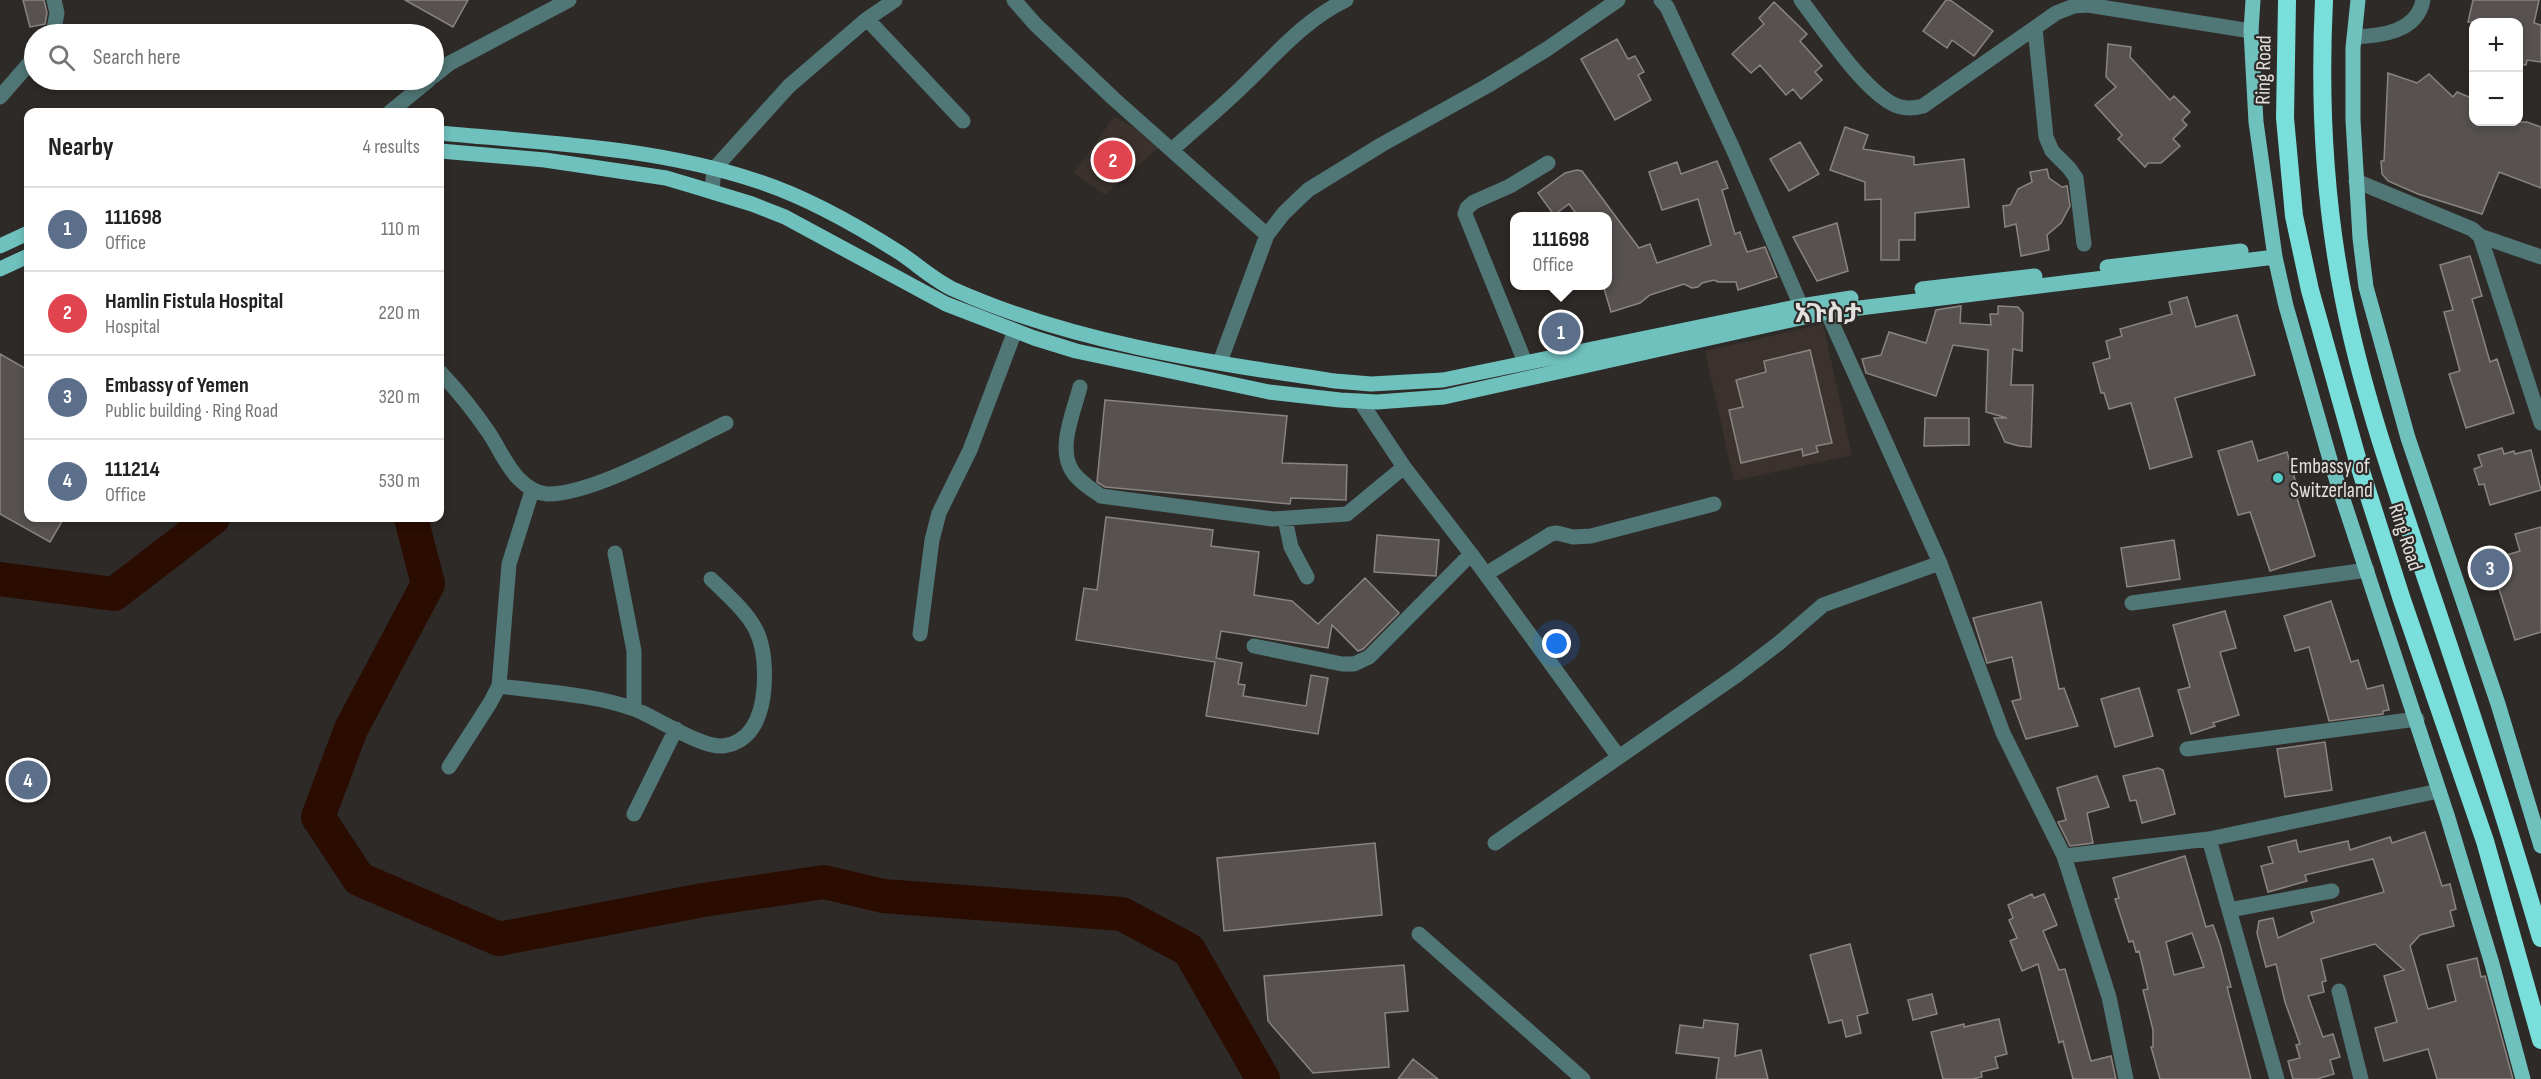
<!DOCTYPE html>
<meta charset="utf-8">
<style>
body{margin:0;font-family:"Sofia Sans Condensed","Noto Sans Ethiopic",sans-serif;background:#f2f2f2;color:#222}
.controls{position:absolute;right:18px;top:18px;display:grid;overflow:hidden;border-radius:12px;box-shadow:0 3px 9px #0003}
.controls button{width:54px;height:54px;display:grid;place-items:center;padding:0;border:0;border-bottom:2px solid #e0e0e0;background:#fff;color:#222;font:30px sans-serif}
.you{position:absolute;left:1557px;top:644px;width:21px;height:21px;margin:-15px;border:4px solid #fff;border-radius:50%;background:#1a73e8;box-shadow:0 0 0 9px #1a73e833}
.badge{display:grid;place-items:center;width:39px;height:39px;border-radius:50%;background:#2563eb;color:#fff;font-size:20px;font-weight:700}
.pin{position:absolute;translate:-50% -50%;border:3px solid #fff;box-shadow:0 2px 6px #0006}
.popup{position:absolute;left:1510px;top:212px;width:102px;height:78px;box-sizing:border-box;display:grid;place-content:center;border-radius:12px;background:#fff;filter:drop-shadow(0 2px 4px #0005);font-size:20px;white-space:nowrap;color:#767676}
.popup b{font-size:22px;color:#222}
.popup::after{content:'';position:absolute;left:50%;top:100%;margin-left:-12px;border:12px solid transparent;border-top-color:#fff}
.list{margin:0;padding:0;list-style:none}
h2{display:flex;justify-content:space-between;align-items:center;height:78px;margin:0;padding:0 24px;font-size:26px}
h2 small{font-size:20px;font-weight:400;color:#767676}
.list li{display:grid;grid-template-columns:39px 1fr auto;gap:18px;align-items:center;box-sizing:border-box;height:84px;padding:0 24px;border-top:2px solid #e0e0e0}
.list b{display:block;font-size:22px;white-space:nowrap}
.list p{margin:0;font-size:20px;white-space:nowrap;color:#767676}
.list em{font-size:20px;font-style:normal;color:#767676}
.icon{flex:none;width:33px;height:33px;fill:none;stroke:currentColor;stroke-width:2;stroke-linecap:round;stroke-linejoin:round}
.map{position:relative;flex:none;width:2541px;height:1079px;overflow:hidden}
.search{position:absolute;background:#fff;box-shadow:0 3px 9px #0003;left:24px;top:24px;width:420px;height:66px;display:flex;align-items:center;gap:15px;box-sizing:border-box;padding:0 21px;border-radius:33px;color:#767676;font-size:22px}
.panel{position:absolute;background:#fff;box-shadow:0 3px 9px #0003;left:24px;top:108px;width:420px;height:414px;border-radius:12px}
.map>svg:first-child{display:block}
.built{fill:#3b322d}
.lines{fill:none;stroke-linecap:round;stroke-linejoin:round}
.river{stroke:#2a0c00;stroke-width:34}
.building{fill:#575250;stroke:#898482;stroke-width:1.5;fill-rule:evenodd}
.minor{stroke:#507675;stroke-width:15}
.major{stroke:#6fc1be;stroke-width:15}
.highway{stroke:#7adfdb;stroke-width:18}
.poi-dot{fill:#53cdc9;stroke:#2e2a28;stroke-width:2}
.labels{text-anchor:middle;stroke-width:4.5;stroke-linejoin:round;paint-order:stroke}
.street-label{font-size:21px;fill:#e3e1df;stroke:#2e2a28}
.poi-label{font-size:21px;fill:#e3e1df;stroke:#2e2a28;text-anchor:start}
.district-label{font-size:27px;font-weight:bold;fill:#e3e1df;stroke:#2e2a28}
</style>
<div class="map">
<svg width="2541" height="1079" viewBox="0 0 2541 1079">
<rect width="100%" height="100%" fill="#2e2a28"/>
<path class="built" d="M1114 117 1133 127 1158 148 1105 195 1074 173Z
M1823 324 1852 455 1734 481 1705 351Z"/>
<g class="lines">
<path class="river" d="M411 518 428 584 351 729 318 817 359 879 499 939 703 900 824 882 883 896 1122 914 1189 950 1263 1079
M0 579 114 594 213 518"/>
</g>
<path class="building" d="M23 0H44L47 13 45 24 30 27Z
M405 0H468L453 27Z
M1946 0H1950L1993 31 1974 56 1952 40 1947 48 1923 31Z
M2473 0H2539L2534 23 2541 25V62L2527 60 2526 65 2518 64V22H2468Z
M1774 2 1807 34 1800 41 1822 66 1815 72 1822 80 1801 99 1793 89 1786 95 1760 65 1751 73 1732 54 1764 24 1759 18Z
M1617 39 1628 59 1635 56 1644 72 1638 75 1651 100 1615 120 1581 59Z
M2108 44 2131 47 2130 57 2170 100 2174 96 2190 112 2182 120 2187 125 2173 139 2180 146 2161 163H2148L2145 167 2118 139 2122 135 2095 105 2116 87 2106 77Z
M2388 73 2417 83 2429 74 2453 97 2457 92 2474 99V122H2527L2541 127V188L2499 172 2482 214 2418 194 2388 181 2382 174 2381 161H2384Z
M1845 127 1868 135 1863 149 1914 157V165L1964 159 1969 207 1915 213V240H1899V260H1881V199L1865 200V182L1830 170Z
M1800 142 1819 174 1789 191 1770 159Z
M1717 161 1728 188 1722 190 1735 234 1740 232 1747 252 1765 247 1777 277 1738 290 1736 282H1718L1714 280 1702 283 1698 287 1692 288 1684 284 1650 295 1640 303 1611 312 1603 285H1608V216H1578L1569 204 1554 215 1538 193 1565 173 1577 170 1582 171 1639 248 1650 244 1657 263 1711 245 1698 199 1662 210 1649 172 1677 162 1681 174Z
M2047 169 2049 178 2062 187 2067 186 2070 206 2061 223 2047 235 2049 250 2021 256 2016 224 2005 227 2003 206 2010 205 2018 189 2032 182 2030 172Z
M1837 223 1848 271 1817 281 1793 237Z
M2470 256 2482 296 2472 299 2490 362 2497 359 2514 413 2466 428 2449 374 2460 371 2444 312 2453 310 2440 265Z
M2187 297 2196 327 2237 315 2255 375 2175 398 2192 457 2150 469 2131 403 2109 409 2104 393H2101L2093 363 2110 358 2106 341 2122 336 2120 329 2172 314 2169 302Z
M1961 306 1960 323 1991 325 1990 314H1998V306L2018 307 2023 313 2022 351 2013 349 2011 385H2033L2031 447 2019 446 2005 442 1994 418H2007L1986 412 1988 350 1953 345 1936 396 1866 373 1862 359 1881 355 1889 332 1926 343 1936 310Z
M1810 350 1832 443 1816 446 1818 452 1803 456 1802 449 1741 463 1729 410 1743 407 1736 380 1766 372 1764 361Z
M0 354 28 370V518H64L50 542 0 514Z
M1105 400 1287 416 1282 463 1347 465 1346 500 1291 498 1290 504 1105 487 1097 482Z
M1925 418H1969V445L1924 446Z
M2252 441 2258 461 2287 452 2300 497 2297 498 2315 556 2270 571 2250 512 2238 515 2218 451Z
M2502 448 2504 454 2514 451 2515 454 2531 450 2541 490 2490 505 2484 484 2479 485 2474 469 2482 466 2478 455Z
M1106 517 1213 530 1211 546 1259 552 1254 595 1292 601 1318 624 1365 578 1399 613 1363 649 1358 651 1332 625 1328 648 1221 631 1216 658 1242 663 1238 684 1245 685 1243 696 1306 706 1311 675 1328 678 1318 734 1206 716 1215 662 1076 640 1084 588 1097 590Z
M2541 527V632L2515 640 2490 560 2520 551 2515 534Z
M1377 535 1439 540 1436 576 1374 572Z
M2174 540 2180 579 2127 587 2121 548Z
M2331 601 2351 662 2358 660 2367 689 2383 685 2389 710 2383 711V714L2329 721 2309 647 2295 651 2284 616Z
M2041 602 2059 689 2064 688 2078 726 2026 739 2012 701 2021 699 2012 657 1987 663 1973 618Z
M2225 611 2236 648 2220 652 2239 715 2213 723 2215 726 2191 734 2178 690 2190 687 2173 625Z
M2139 688 2153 736 2115 747 2101 699Z
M2325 742 2332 790 2285 797 2277 749Z
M2158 768 2163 770 2175 814 2142 823 2136 800 2130 801 2123 776Z
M2097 776 2109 807 2087 813 2093 843 2070 846 2058 822 2066 820 2057 788Z
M2425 832 2442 886 2450 884 2456 909 2450 911 2454 926 2420 935 2410 946 2428 1009 2456 1001 2447 965 2477 958 2481 977 2485 976 2513 1079H2437L2428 1049 2384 1061 2375 1028 2397 1022 2384 976 2404 970 2375 944 2321 959 2326 981 2322 982 2324 992 2308 996 2323 1037 2333 1034 2340 1057 2330 1060 2334 1074 2317 1079H2293L2288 1061 2300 1058 2296 1045 2300 1044 2285 1002 2276 964 2266 967 2257 933 2259 921 2273 918 2278 938 2314 922 2311 912 2384 892 2373 859 2305 875 2307 881 2268 892 2261 866 2273 863 2268 847 2296 840 2299 852 2348 841 2350 850 2390 837 2392 843Z
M1375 843 1382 915 1224 931 1217 858Z
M2185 856 2206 927 2213 925 2220 945 2231 987H2227L2251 1079H2160L2151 1047H2153V1030L2143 990 2148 989 2139 951 2136 952 2133 941 2129 942 2115 899 2119 898 2113 878ZM2192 933 2204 967 2174 975 2166 942Z
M2032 894 2034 898 2044 894 2057 925 2043 931 2059 970 2065 969 2091 1061 2111 1056 2116 1079H2073L2063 1041 2059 1043 2038 964 2022 971 2010 941 2017 938 2009 920 2013 918 2008 905Z
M1850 944 1868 1013 1857 1016 1861 1033 1846 1037 1842 1020 1829 1023 1810 955Z
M1404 965 1408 1011 1385 1013 1389 1067 1313 1073 1268 1021 1264 976Z
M1932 994 1937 1014 1913 1020 1908 1000Z
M1999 1019 2007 1054 1995 1057 1998 1068 1981 1072 1982 1077 1972 1079H1943L1931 1032 1964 1024V1027Z
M1704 1020 1738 1024 1735 1056 1761 1050 1768 1079H1716L1719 1058 1676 1053 1680 1025 1703 1028Z
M1413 1059 1438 1079H1398Z"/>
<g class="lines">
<path class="minor" d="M1014 0 1035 24 1114 99 1267 235
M1661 0 1667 7 1733 149 1801 306
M1801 0C1823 29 1860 85 1891 103 1901 109 1912 109 1923 106L2056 13 2074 6 2088 5 2251 31
M867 19 963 121
M2035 28 2046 137 2052 151 2069 168 2076 178 2084 244
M53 34 57 13 54 0
M2354 37C2381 36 2417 32 2423 0
M434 76 450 63 569 0
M0 97 34 58
M390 112 429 80
M1173 149C1197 127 1223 106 1246 83 1277 53 1306 19 1346 0
M2356 181 2472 229 2480 236 2541 423
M712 191 714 169 789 86 867 19 895 0
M2480 236 2541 257
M1827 312 1940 563 2003 733 2064 856 2209 839
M1220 362 1267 235 1284 213 1308 190 1381 145 1487 86 1547 49 1618 0
M1525 362 1465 214 1467 208 1474 202 1510 186 1548 163
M440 372C458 391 474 411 489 433 499 448 506 466 519 479 527 487 535 493 547 494 593 495 682 444 726 423
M1080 387C1074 411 1059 444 1070 467 1075 479 1091 489 1101 496L1273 519 1347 514 1404 467
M1360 401 1404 467 1471 554 1618 756
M1285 519 1291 547 1307 577
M615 553 634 651V709
M1486 574 1551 534 1557 533 1573 537 1591 536 1714 504
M2132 603 2367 570
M920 634 932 540 939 513 970 450 1015 331
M1254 646 1342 664H1354L1369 657 1471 554
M499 686C543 692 592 694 634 709 656 717 701 748 723 746 753 742 762 714 764 688 768 629 750 617 711 579
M2187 749 2417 719
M449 767 490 703 499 686 509 564 532 491
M634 814 676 729
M1495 843 1737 675 1779 643 1823 605 1940 563
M2064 856 2109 997 2126 1079
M2229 910 2332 891
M1419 934 1583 1079
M2339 991 2361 1079
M2277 1079 2209 839 2439 791"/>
<path class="major" d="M2253 0 2251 31 2256 122 2275 257 2286 306 2331 463 2447 815 2492 964 2523 1079
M2358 0 2353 48V120L2360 238 2366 287 2408 438 2498 704 2541 846
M440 133C545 143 655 147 757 181 807 197 856 225 900 253 918 265 935 281 955 290 1074 343 1207 362 1335 381L1371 384 1443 380 1801 306 1851 298
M440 151 545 160 666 178 693 186 752 204 785 217 946 304 1034 338 1076 351 1222 382 1269 392 1340 400 1377 402 1444 397 1827 312 2275 257
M0 246 28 233
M2107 267 2241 251
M0 269 28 256
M1922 289 2035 276"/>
<path class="highway" d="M2287 0 2285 118 2294 216 2310 290 2359 465 2402 600 2485 841 2541 1040
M2324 0C2319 101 2324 201 2344 300 2363 396 2396 488 2427 581 2467 699 2506 818 2541 938"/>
</g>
<circle class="poi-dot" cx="2278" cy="478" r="6"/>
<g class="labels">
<g class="street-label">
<text transform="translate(2263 70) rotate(-89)" y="7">Ring Road</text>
<text transform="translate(2406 537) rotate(72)" y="7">Ring Road</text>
</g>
<g class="poi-label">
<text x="2290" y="473">Embassy of<tspan x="2290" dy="24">Switzerland</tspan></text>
</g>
<g class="district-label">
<text x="1828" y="322">አጉስታ</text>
</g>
</g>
</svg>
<div class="controls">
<button>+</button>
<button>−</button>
</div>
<div class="you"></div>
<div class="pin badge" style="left:1561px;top:332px;background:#5c6f8a">1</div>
<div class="popup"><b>111698</b>Office</div>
<div class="pin badge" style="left:1113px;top:160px;background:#e0444e">2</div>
<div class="pin badge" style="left:2490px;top:568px;background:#5c6f8a">3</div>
<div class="pin badge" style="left:28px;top:780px;background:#5c6f8a">4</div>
<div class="search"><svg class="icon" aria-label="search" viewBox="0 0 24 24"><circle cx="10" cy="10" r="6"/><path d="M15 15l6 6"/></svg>Search here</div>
<section class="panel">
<h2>Nearby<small>4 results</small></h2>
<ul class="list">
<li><span class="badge" style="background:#5c6f8a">1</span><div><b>111698</b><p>Office</p></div><em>110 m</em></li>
<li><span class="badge" style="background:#e0444e">2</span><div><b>Hamlin Fistula Hospital</b><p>Hospital</p></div><em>220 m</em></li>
<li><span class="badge" style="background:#5c6f8a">3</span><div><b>Embassy of Yemen</b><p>Public building · Ring Road</p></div><em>320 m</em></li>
<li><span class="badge" style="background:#5c6f8a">4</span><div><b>111214</b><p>Office</p></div><em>530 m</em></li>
</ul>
</section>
</div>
